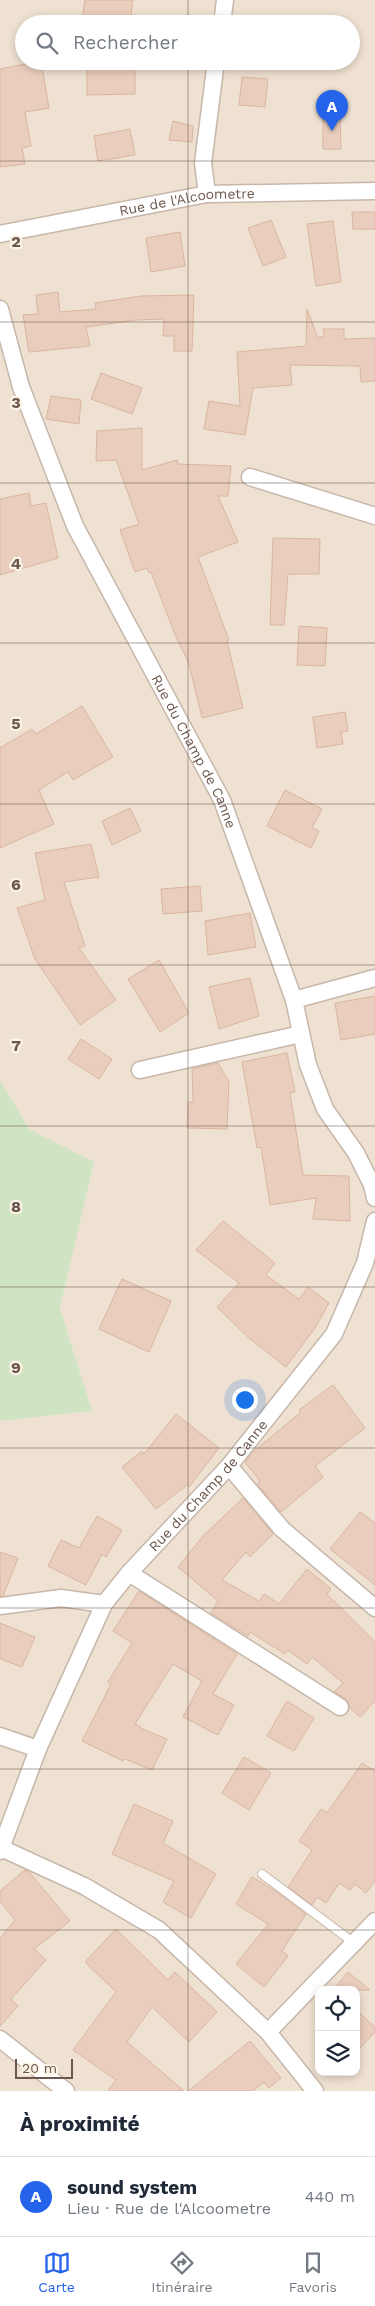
<!DOCTYPE html>
<html lang="fr">
<meta charset="utf-8">
<style>
body{margin:0;font-family:"Work Sans",sans-serif;background:#f2f2f3;color:#1f2937}
.controls{position:absolute;right:15px;bottom:15px;display:grid;overflow:hidden;border-radius:10px;box-shadow:0 2px 8px #0003}
.controls button{width:45px;height:45px;display:grid;place-items:center;padding:0;border:0;border-bottom:1px solid #e0e1e3;background:#fff;color:#1f2937;font:25px sans-serif}
.scale{position:absolute;left:15px;bottom:12px;width:58px;box-sizing:border-box;padding-left:5px;border:2px solid #6c574c;border-top:0;font-size:14px;line-height:18px;white-space:nowrap;color:#6c574c;-webkit-text-stroke:4px #fcf3e7;paint-order:stroke}
.you{position:absolute;left:244px;top:1399px;width:18px;height:18px;margin:-12px;border:4px solid #fff;border-radius:50%;background:#1a73e8;box-shadow:0 0 0 8px #1a73e833}
.badge{display:grid;place-items:center;width:32px;height:32px;border-radius:50%;background:#2563eb;color:#fff;font-size:16px;font-weight:700}
.pin{position:absolute;translate:-50% -41px;filter:drop-shadow(0 1px 2px #0008)}
.pin::after{content:'';position:absolute;top:26px;width:18px;height:15px;background:inherit;clip-path:polygon(0 0,100% 0,50% 100%)}
.list{margin:0;padding:0;list-style:none}
h2{display:flex;justify-content:space-between;align-items:center;height:65px;margin:0;padding:0 20px;font-size:21px}
h2 small{font-size:16px;font-weight:400;color:#747a83}
.list li{display:grid;grid-template-columns:32px 1fr auto;gap:15px;align-items:center;box-sizing:border-box;height:80px;padding:0 20px;border-top:1px solid #e0e1e3}
.list b{display:block;font-size:19px;white-space:nowrap}
.list p{margin:0;font-size:16px;white-space:nowrap;color:#747a83}
.list em{font-size:16px;font-style:normal;color:#747a83}
.icon{flex:none;width:28px;height:28px;fill:none;stroke:currentColor;stroke-width:2;stroke-linecap:round;stroke-linejoin:round}
.map{position:relative;flex:none;width:375px;height:2091px;overflow:hidden}
.search{position:absolute;background:#fff;box-shadow:0 2px 8px #0003;left:15px;right:15px;top:15px;height:55px;display:flex;align-items:center;gap:12px;box-sizing:border-box;padding:0 18px;border-radius:28px;color:#747a83;font-size:19px}
.sheet{height:145px;background:#fff}
nav{display:flex;justify-content:space-around;align-items:center;box-sizing:border-box;height:70px;border-top:1px solid #e0e1e3;background:#fff;font-size:14px;color:#747a83}
nav a{display:grid;justify-items:center;gap:2px}
nav .on{color:#2563eb}
.map>svg:first-child{display:block}
.residential{fill:#efe1d1;fill-rule:evenodd}
.green{fill:#d0e3c3}
.building{fill:#eacebd;stroke:#dab5a0}
.lines{fill:none;stroke-linecap:round;stroke-linejoin:round}
.service-casing{stroke:#c7b7ab;stroke-width:10}
.minor-casing{stroke:#c7b7ab;stroke-width:19}
.service{stroke:#fff;stroke-width:8}
.minor{stroke:#fff;stroke-width:16}
.grid{fill:none;stroke:#6c574c;stroke-width:1;stroke-opacity:0.55}
.labels{text-anchor:middle;stroke-width:4.5;stroke-linejoin:round;paint-order:stroke}
.street-label{font-size:14px;fill:#6c574c;stroke:#fcf3e7}
.grid-label{font-size:16px;text-anchor:middle;font-weight:bold;fill:#6c574c;stroke:#fcf3e7;stroke-width:4.5;stroke-linejoin:round;paint-order:stroke}
</style>
<div class="map">
<svg width="375" height="2091" viewBox="0 0 375 2091">
<rect width="100%" height="100%" fill="#f8efe2"/>
<path class="residential" d="M0 0H375V2091H0V1421L92 1411 60 1308 94 1162 29 1129 0 1080ZM24 24H351V61H24ZM319 1990H356V2072H319Z"/>
<path class="green" d="M0 1080 29 1129 94 1162 60 1308 92 1411 0 1421Z"/>
<path class="building" d="M85 0H133L130 24 82 19Z
M41 61 49 108 25 112 31 146 22 148 25 164 0 167V69Z
M87 61H135V94L87 95Z
M242 77 268 79 265 107 239 105Z
M340 113 341 149H323V114Z
M173 121 193 126 192 142 169 140Z
M130 129 135 155 98 161 94 136Z
M352 212H375V229H353Z
M271 220 286 257 263 266 248 228Z
M333 221 341 282 316 286 307 224Z
M180 232 185 266 151 272 146 238Z
M58 292 60 312 96 309 95 303 141 296 194 295 192 351H174V336H163L164 319 136 320 86 327 90 346 29 352 23 315 38 314 36 295Z
M307 309 318 338 324 336 323 329H344V339L375 338V381L361 382 360 366 290 365 292 385 253 388 245 435 204 429 209 401 240 406 237 352 306 346Z
M101 373 142 388 132 414 91 399Z
M51 396 81 400 79 424 46 419Z
M142 428V470L177 460 178 464 231 466 228 496H218L238 542 198 557 229 640 227 641 243 708 202 718 189 664 174 632 151 572 149 573 147 568 135 572 120 530 139 524 116 460 96 461 97 431Z
M29 493 31 506 46 503 58 558 0 575V499Z
M273 538 320 539 319 574H288L284 625H270Z
M299 626 327 628 325 666 297 665Z
M82 706 113 757 73 780 68 772 39 790 54 824 0 848V748L32 729 36 734Z
M345 712 348 731 341 732 343 744 317 748 313 717Z
M285 790 322 809 312 828 319 831 311 848 267 826Z
M130 808 141 831 112 845 102 821Z
M91 844 99 877 64 882 85 946 79 948 116 1000 80 1025 35 959 17 908 45 900 35 853Z
M200 886 202 911 163 914 161 889Z
M250 913 256 947 208 955 205 921Z
M159 960 189 1013 160 1032 128 979Z
M250 978 259 1016 219 1029 209 987Z
M375 996V1034L341 1040 335 1003Z
M81 1039 112 1059 99 1079 68 1059Z
M287 1053 295 1092 290 1093 303 1175 349 1176 350 1221 313 1219 316 1198 270 1205 261 1147 257 1148 242 1062Z
M218 1063 229 1082 227 1129 187 1128 188 1102H193L192 1069Z
M223 1221 275 1263 266 1275 299 1299 308 1287 329 1303 315 1328 286 1367 250 1339 217 1307 239 1283 196 1250Z
M122 1279 171 1301 149 1352 99 1329Z
M333 1385 365 1428 315 1466 323 1477 281 1512 257 1484 260 1481 245 1462 253 1452 301 1412 299 1410Z
M176 1414 219 1448 189 1487 187 1485 156 1509 122 1467 142 1451 144 1454Z
M243 1498 273 1534 250 1557 246 1552 222 1580 259 1601 264 1594 279 1604 307 1569 331 1589 327 1594 375 1642V1701L360 1717 350 1708 346 1699 334 1692 343 1683 312 1657 307 1664 288 1650 285 1654 250 1632 248 1636 211 1613 218 1601 178 1567 203 1536Z
M360 1512 375 1523V1585L330 1549Z
M97 1516 122 1530 106 1557 102 1554 86 1585 48 1566 61 1540 79 1548Z
M0 1552 18 1558 3 1596H0Z
M139 1591 237 1654 213 1694 234 1705 218 1735 183 1717 202 1681 173 1664 135 1724 141 1727 140 1728 167 1739 152 1770 125 1759 123 1761 82 1741 111 1684 108 1682 132 1643 113 1631Z
M0 1623 35 1637 22 1667 0 1659Z
M287 1701 314 1718 294 1751 267 1736Z
M244 1757 271 1773 249 1810 222 1793Z
M362 1763 375 1771V1881L366 1893 355 1884 350 1890 339 1883 326 1903 317 1897 312 1905 288 1887 312 1850 299 1841 321 1809 327 1813Z
M134 1804 173 1821 163 1843 216 1874 191 1918 163 1902 174 1881 112 1854Z
M25 1870 29 1872 70 1921 34 1949 46 1960 11 1999 18 2006 0 2026V1938L15 1920 0 1901V1891Z
M252 1877 274 1890 306 1914 282 1951 288 1956 264 1987 236 1964 268 1924 236 1904Z
M116 1929 168 1980 175 1972 217 2012 189 2042 152 2007 127 2042 184 2091H108L116 2080 73 2050 116 1992 85 1962Z
M348 1972 370 1990H333Z
M356 2010 375 2027V2032L356 2052Z
M250 2041 281 2078 269 2088 264 2082 253 2091H188Z"/>
<g class="lines">
<g class="service-casing">
<path id="service" d="M262 1874 354 1943"/>
</g>
<g class="minor-casing">
<g id="minor">
<path d="M222 24 225 0"/>
<path d="M207 194 203 163 216 61"/>
<path id="s1" d="M0 234 207 194 375 191"/>
<path id="s2" d="M0 309 21 387 75 526 222 800 294 1000 308 1065 325 1109 356 1153 372 1185 375 1198"/>
<path d="M250 477 375 516"/>
<path d="M294 1000 375 978"/>
<path d="M140 1070 301 1034"/>
<path d="M229 1466 282 1529 375 1608"/>
<path d="M129 1573 340 1707"/>
<path d="M0 1606 61 1598 104 1604"/>
<path d="M0 1736 38 1749"/>
<path d="M1 1848 84 1886 159 1930 268 2032 315 2091"/>
<path id="s3" d="M0 1851 38 1749 104 1604 129 1573 229 1466 334 1334 365 1263 375 1221"/>
<path d="M268 2032 375 1921"/>
<path d="M0 2039 66 2091"/>
</g>
</g>
<use href="#service" class="service"/>
<use href="#minor" class="minor"/>
</g>
<path class="grid" d="M188 0V24M188 61V2091M0 161H375M0 322H375M0 483H375M0 643H375M0 804H375M0 965H375M0 1126H375M0 1287H375M0 1448H375M0 1608H375M0 1769H375M0 1930H375"/>
<g class="labels">
<g class="street-label">
<text dy="5" stroke="none"><textPath href="#s1" startOffset="190">Rue de l'Alcoometre</textPath></text>
<text dy="5" stroke="none"><textPath href="#s2" startOffset="485">Rue du Champ de Canne</textPath></text>
<text dy="5" stroke="none"><textPath href="#s3" startOffset="426">Rue du Champ de Canne</textPath></text>
</g>
</g>
<g class="grid-label">
<text x="16" y="247">2</text>
<text x="16" y="408">3</text>
<text x="16" y="569">4</text>
<text x="16" y="729">5</text>
<text x="16" y="890">6</text>
<text x="16" y="1051">7</text>
<text x="16" y="1212">8</text>
<text x="16" y="1373">9</text>
</g>
</svg>
<div class="controls">
<button><svg class="icon" aria-label="locate" viewBox="0 0 24 24"><circle cx="12" cy="12" r="6"/><path d="M12 2v4M12 18v4M2 12h4M18 12h4"/></svg></button>
<button><svg class="icon" aria-label="layers" viewBox="0 0 24 24"><path d="M12 4l9 5-9 5-9-5zM3 14l9 5 9-5"/></svg></button>
</div>
<div class="scale">20 m</div>
<div class="you"></div>
<div class="pin badge" style="left:332px;top:131px">A</div>
<div class="search"><svg class="icon" aria-label="search" viewBox="0 0 24 24"><circle cx="10" cy="10" r="6"/><path d="M15 15l6 6"/></svg>Rechercher</div>
</div>
<section class="sheet">
<h2>À proximité<small></small></h2>
<ul class="list">
<li><span class="badge">A</span><div><b>sound system</b><p>Lieu · Rue de l'Alcoometre</p></div><em>440 m</em></li>
</ul>
</section>
<nav>
<a class="on"><svg class="icon" aria-label="map" viewBox="0 0 24 24"><path d="M3 6l6-2 6 2 6-2v14l-6 2-6-2-6 2zM9 4v14M15 6v14"/></svg>Carte</a>
<a><svg class="icon" aria-label="directions" viewBox="0 0 24 24"><path d="M12 3l9 9-9 9-9-9zM9 14v-3h6M13 9l2 2-2 2"/></svg>Itinéraire</a>
<a><svg class="icon" aria-label="saved" viewBox="0 0 24 24"><path d="M7 4h10v16l-5-4-5 4z"/></svg>Favoris</a>
</nav>
